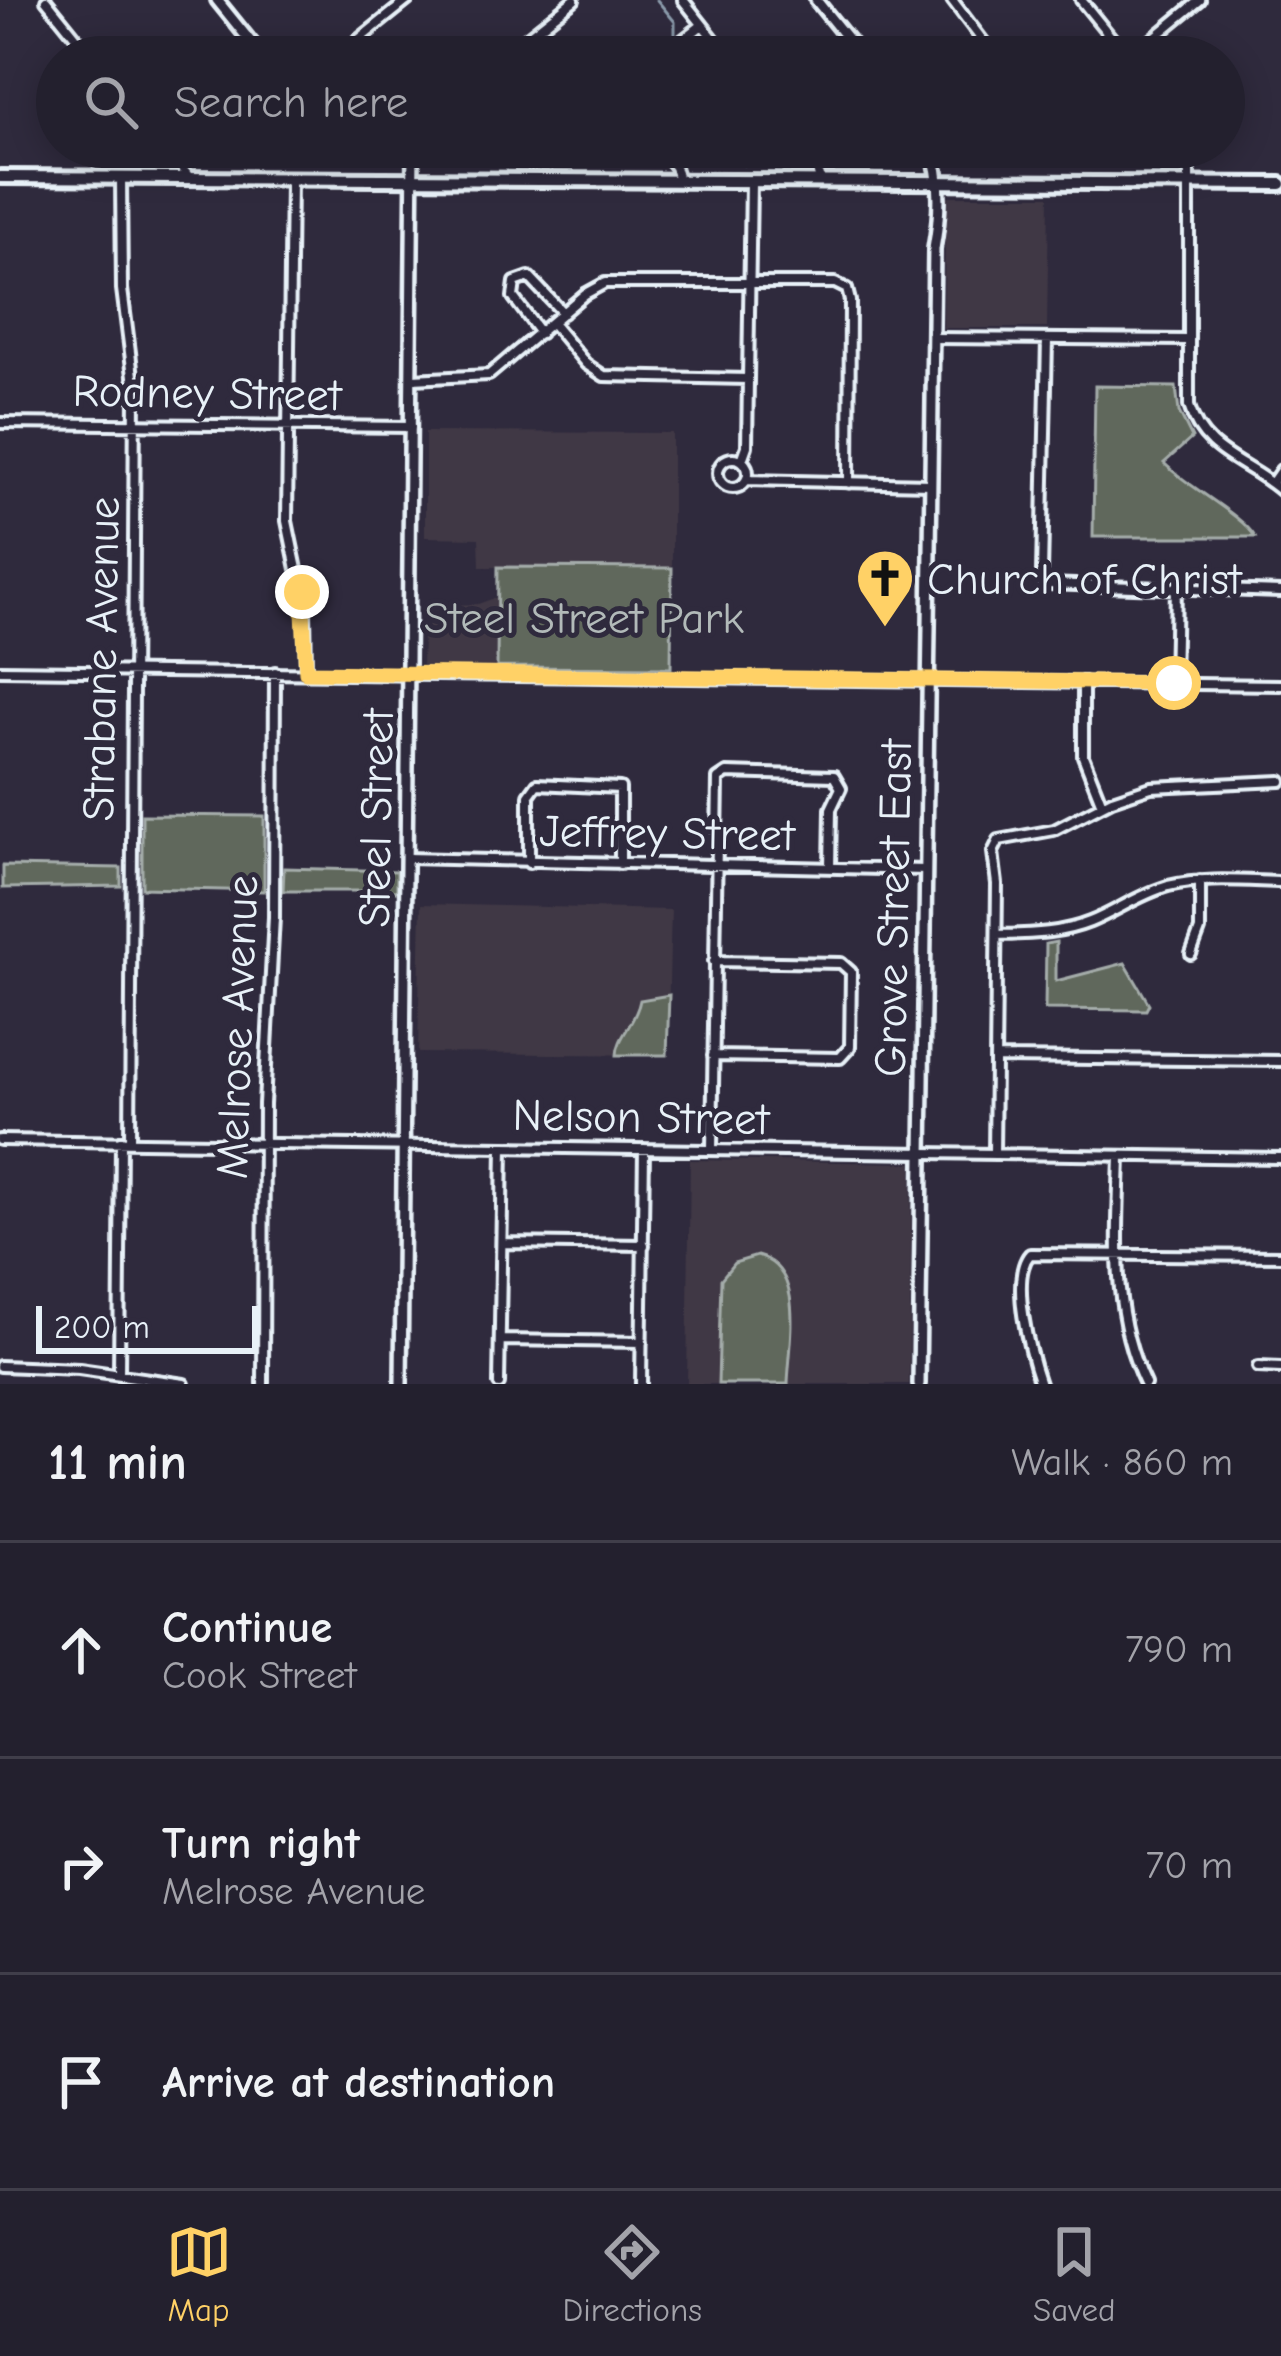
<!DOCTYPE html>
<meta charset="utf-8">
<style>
body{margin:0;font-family:"Comic Neue",sans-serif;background:#2b2836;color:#f1f3f6}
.scale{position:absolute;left:36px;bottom:30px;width:222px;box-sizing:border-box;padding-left:12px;border:6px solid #e8f1f8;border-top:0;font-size:33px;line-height:42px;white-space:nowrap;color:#e8f1f8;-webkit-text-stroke:9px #2f2a3d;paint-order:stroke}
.stop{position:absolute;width:36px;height:36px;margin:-27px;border:9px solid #ffd166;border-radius:50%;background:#fff}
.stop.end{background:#ffd166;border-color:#fff;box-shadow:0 3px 12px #0008}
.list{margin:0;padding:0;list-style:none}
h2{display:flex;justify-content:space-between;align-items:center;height:156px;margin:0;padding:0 48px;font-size:51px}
h2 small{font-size:39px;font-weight:400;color:#a3a3aa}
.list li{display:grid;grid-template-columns:78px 1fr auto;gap:36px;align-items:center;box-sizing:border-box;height:216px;padding:0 48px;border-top:3px solid #403e4a}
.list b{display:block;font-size:45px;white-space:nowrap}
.list p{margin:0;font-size:39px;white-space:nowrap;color:#a3a3aa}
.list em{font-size:39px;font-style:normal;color:#a3a3aa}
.icon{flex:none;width:66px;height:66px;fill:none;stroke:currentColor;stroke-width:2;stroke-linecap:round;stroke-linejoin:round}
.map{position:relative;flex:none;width:1281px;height:1384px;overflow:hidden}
.search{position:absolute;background:#23202e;box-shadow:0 6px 30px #0003;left:36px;right:36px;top:36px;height:132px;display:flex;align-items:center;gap:30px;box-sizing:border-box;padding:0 42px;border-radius:66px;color:#a3a3aa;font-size:45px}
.sheet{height:804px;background:#23202e}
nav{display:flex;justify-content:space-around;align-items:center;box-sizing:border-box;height:168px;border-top:3px solid #403e4a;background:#23202e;font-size:33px;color:#a3a3aa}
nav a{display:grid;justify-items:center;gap:6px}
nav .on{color:#ffd166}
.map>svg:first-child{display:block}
.built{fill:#403845}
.green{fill:#60685b;stroke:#a4acaa;stroke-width:3}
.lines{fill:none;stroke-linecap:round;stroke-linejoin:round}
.stream{stroke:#8b9bab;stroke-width:3}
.minor-casing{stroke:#e8f1f8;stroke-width:16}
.tertiary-casing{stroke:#e8f1f8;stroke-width:18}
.secondary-casing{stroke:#e8f1f8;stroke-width:20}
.minor{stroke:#2f2a3d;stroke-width:8}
.tertiary{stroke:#2f2a3d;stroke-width:9}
.secondary{stroke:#2f2a3d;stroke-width:10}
.route{stroke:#ffd166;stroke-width:15}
.labels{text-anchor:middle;stroke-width:10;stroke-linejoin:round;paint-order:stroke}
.street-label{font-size:45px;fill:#e8f1f8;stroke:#2f2a3d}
.poi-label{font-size:45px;fill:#e8f1f8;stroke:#2f2a3d;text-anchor:start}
.park-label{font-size:45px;fill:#b2bab9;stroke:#2f2a3d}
</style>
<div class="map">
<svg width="1281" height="1384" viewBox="0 0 1281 1384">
<rect width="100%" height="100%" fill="#2f2a3d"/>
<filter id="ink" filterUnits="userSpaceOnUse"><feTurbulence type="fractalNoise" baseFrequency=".00833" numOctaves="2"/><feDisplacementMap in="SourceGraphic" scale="24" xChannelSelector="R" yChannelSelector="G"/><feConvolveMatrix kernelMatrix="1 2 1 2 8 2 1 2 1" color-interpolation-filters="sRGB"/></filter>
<g filter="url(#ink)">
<path class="built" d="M946 196H1049L1047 328H943Z
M425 432 672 433V568L480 567 479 538 425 537Z
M497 597V667L422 666 424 606 478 604Z
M421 904 671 910 667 1055 418 1053Z
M690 1160 912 1163 909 1384H687Z"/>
<path class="green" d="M1095 386 1176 387 1179 412 1192 438 1164 463C1186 486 1244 516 1255 537H1093Z
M498 567 672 568 671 668 497 667Z
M142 815 264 816V891L142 888Z
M3 866 121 868V886L3 888Z
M284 868 397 871V891H283Z
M1056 942V981L1125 963 1149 1004 1146 1010 1045 1009 1046 944Z
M669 995 667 1055H617C617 1037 636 1023 640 1000Z
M757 1256C807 1268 789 1345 788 1384H718L721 1279 734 1263Z"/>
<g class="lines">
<path class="stream" d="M657 0 675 22V33
M730 147 744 165"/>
<g class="minor-casing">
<path id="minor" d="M46 0 92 57
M683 0 728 57
M952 0 995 57
M1081 0 1127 57
M337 57 408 0
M502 57 574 0
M661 57 702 25
M1131 57 1200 0
M164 147 190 178
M659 147 675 167 679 180
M800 147 817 169 820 181
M1189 147V406C1203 454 1247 461 1281 491
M121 178 122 289 135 392 130 1141
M291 179 287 521 305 608 306 672
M552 323 586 364 604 376 748 379
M540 333 513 297 515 282 529 277 563 313
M933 338 1186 340
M1047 339 1042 574 1046 584 1281 592
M413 379 489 375 585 294 605 283H835L847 289 850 301 849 483
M0 423 411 427
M718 473a15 15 0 1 1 30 0a15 15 0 1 1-30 0Z
M742 460 747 446 751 182
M747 480 931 484
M1272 483 1281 470
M0 670 1281 685
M1083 682V756L1102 804
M1174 683 1176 587
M407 858 926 870
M529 863V795L537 784 620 788V864
M997 935C1029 934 1060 934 1090 922 1117 911 1140 894 1168 886 1204 877 1244 881 1281 882
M1191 954 1200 930V881
M713 1056 840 1058 850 1047 851 972 841 963 714 961
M996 1058 1281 1061
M0 1140 1281 1158
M712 1149 718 779 727 773 834 776 841 788 831 809 830 868
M994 1154 997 884 993 852 999 840 1054 830 1112 800 1151 787 1281 781
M1120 1156C1118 1234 1110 1311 1145 1384
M502 1243 644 1245
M500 1340 642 1342
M0 1366 79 1369 184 1384
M1258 1367 1281 1368
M119 1374 121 1141
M263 1384 264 1104 274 917 275 672
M499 1384 503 1147
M641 1384 644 1149
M1040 1384C1030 1355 1009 1277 1030 1254L1281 1256"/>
</g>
<g class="tertiary-casing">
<path id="tertiary" d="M217 0 263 57
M816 0 862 57
M401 1384 413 147
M919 1384 934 249C940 216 943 179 930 147"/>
</g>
<g class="secondary-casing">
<path id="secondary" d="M0 177 1281 184"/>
</g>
<use href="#minor" class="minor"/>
<use href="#tertiary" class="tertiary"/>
<use href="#secondary" class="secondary"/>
</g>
</g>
<g class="lines" filter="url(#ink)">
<path class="route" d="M302 592 306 672 1174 683"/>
</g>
<defs>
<g id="church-pin" transform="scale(3)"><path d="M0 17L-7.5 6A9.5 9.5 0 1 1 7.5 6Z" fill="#ffd166" stroke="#2f2a3d"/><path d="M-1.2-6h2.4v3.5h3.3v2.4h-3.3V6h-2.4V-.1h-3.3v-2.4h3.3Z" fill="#111"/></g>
</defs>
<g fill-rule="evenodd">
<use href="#church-pin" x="885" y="578"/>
</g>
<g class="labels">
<g class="street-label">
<text transform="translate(207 392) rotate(1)" y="16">Rodney Street</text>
<text transform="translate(100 659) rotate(-89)" y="16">Strabane Avenue</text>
<text transform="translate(375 818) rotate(-89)" y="16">Steel Street</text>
<text transform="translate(667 832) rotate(1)" y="16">Jeffrey Street</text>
<text transform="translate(892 908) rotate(-89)" y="16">Grove Street East</text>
<text transform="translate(236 1027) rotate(-88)" y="16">Melrose Avenue</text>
<text transform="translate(641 1116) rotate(1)" y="16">Nelson Street</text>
</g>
<g class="poi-label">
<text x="927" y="594">Church of Christ</text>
</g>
<g class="park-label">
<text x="584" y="633">Steel Street Park</text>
</g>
</g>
</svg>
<div class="scale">200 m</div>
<div class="stop" style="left:1174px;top:683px"></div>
<div class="stop end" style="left:302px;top:592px"></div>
<div class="search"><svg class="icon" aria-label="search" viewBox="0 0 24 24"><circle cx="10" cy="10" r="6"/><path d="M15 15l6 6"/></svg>Search here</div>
</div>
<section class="sheet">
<h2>11 min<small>Walk · 860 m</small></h2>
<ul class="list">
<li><svg class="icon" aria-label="ahead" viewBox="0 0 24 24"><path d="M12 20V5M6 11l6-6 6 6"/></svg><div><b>Continue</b><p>Cook Street</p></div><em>790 m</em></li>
<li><svg class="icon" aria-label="right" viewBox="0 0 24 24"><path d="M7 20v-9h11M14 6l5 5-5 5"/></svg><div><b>Turn right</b><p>Melrose Avenue</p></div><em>70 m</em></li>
<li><svg class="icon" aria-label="arrive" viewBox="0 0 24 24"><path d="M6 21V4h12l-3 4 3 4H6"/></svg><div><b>Arrive at destination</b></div></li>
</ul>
</section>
<nav>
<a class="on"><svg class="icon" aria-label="map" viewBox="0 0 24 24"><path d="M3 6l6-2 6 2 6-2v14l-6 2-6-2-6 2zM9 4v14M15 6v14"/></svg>Map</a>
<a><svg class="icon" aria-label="directions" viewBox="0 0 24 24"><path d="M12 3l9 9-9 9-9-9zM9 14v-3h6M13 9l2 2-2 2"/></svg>Directions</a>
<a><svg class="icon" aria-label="saved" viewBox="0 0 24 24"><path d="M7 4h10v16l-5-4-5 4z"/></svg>Saved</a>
</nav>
